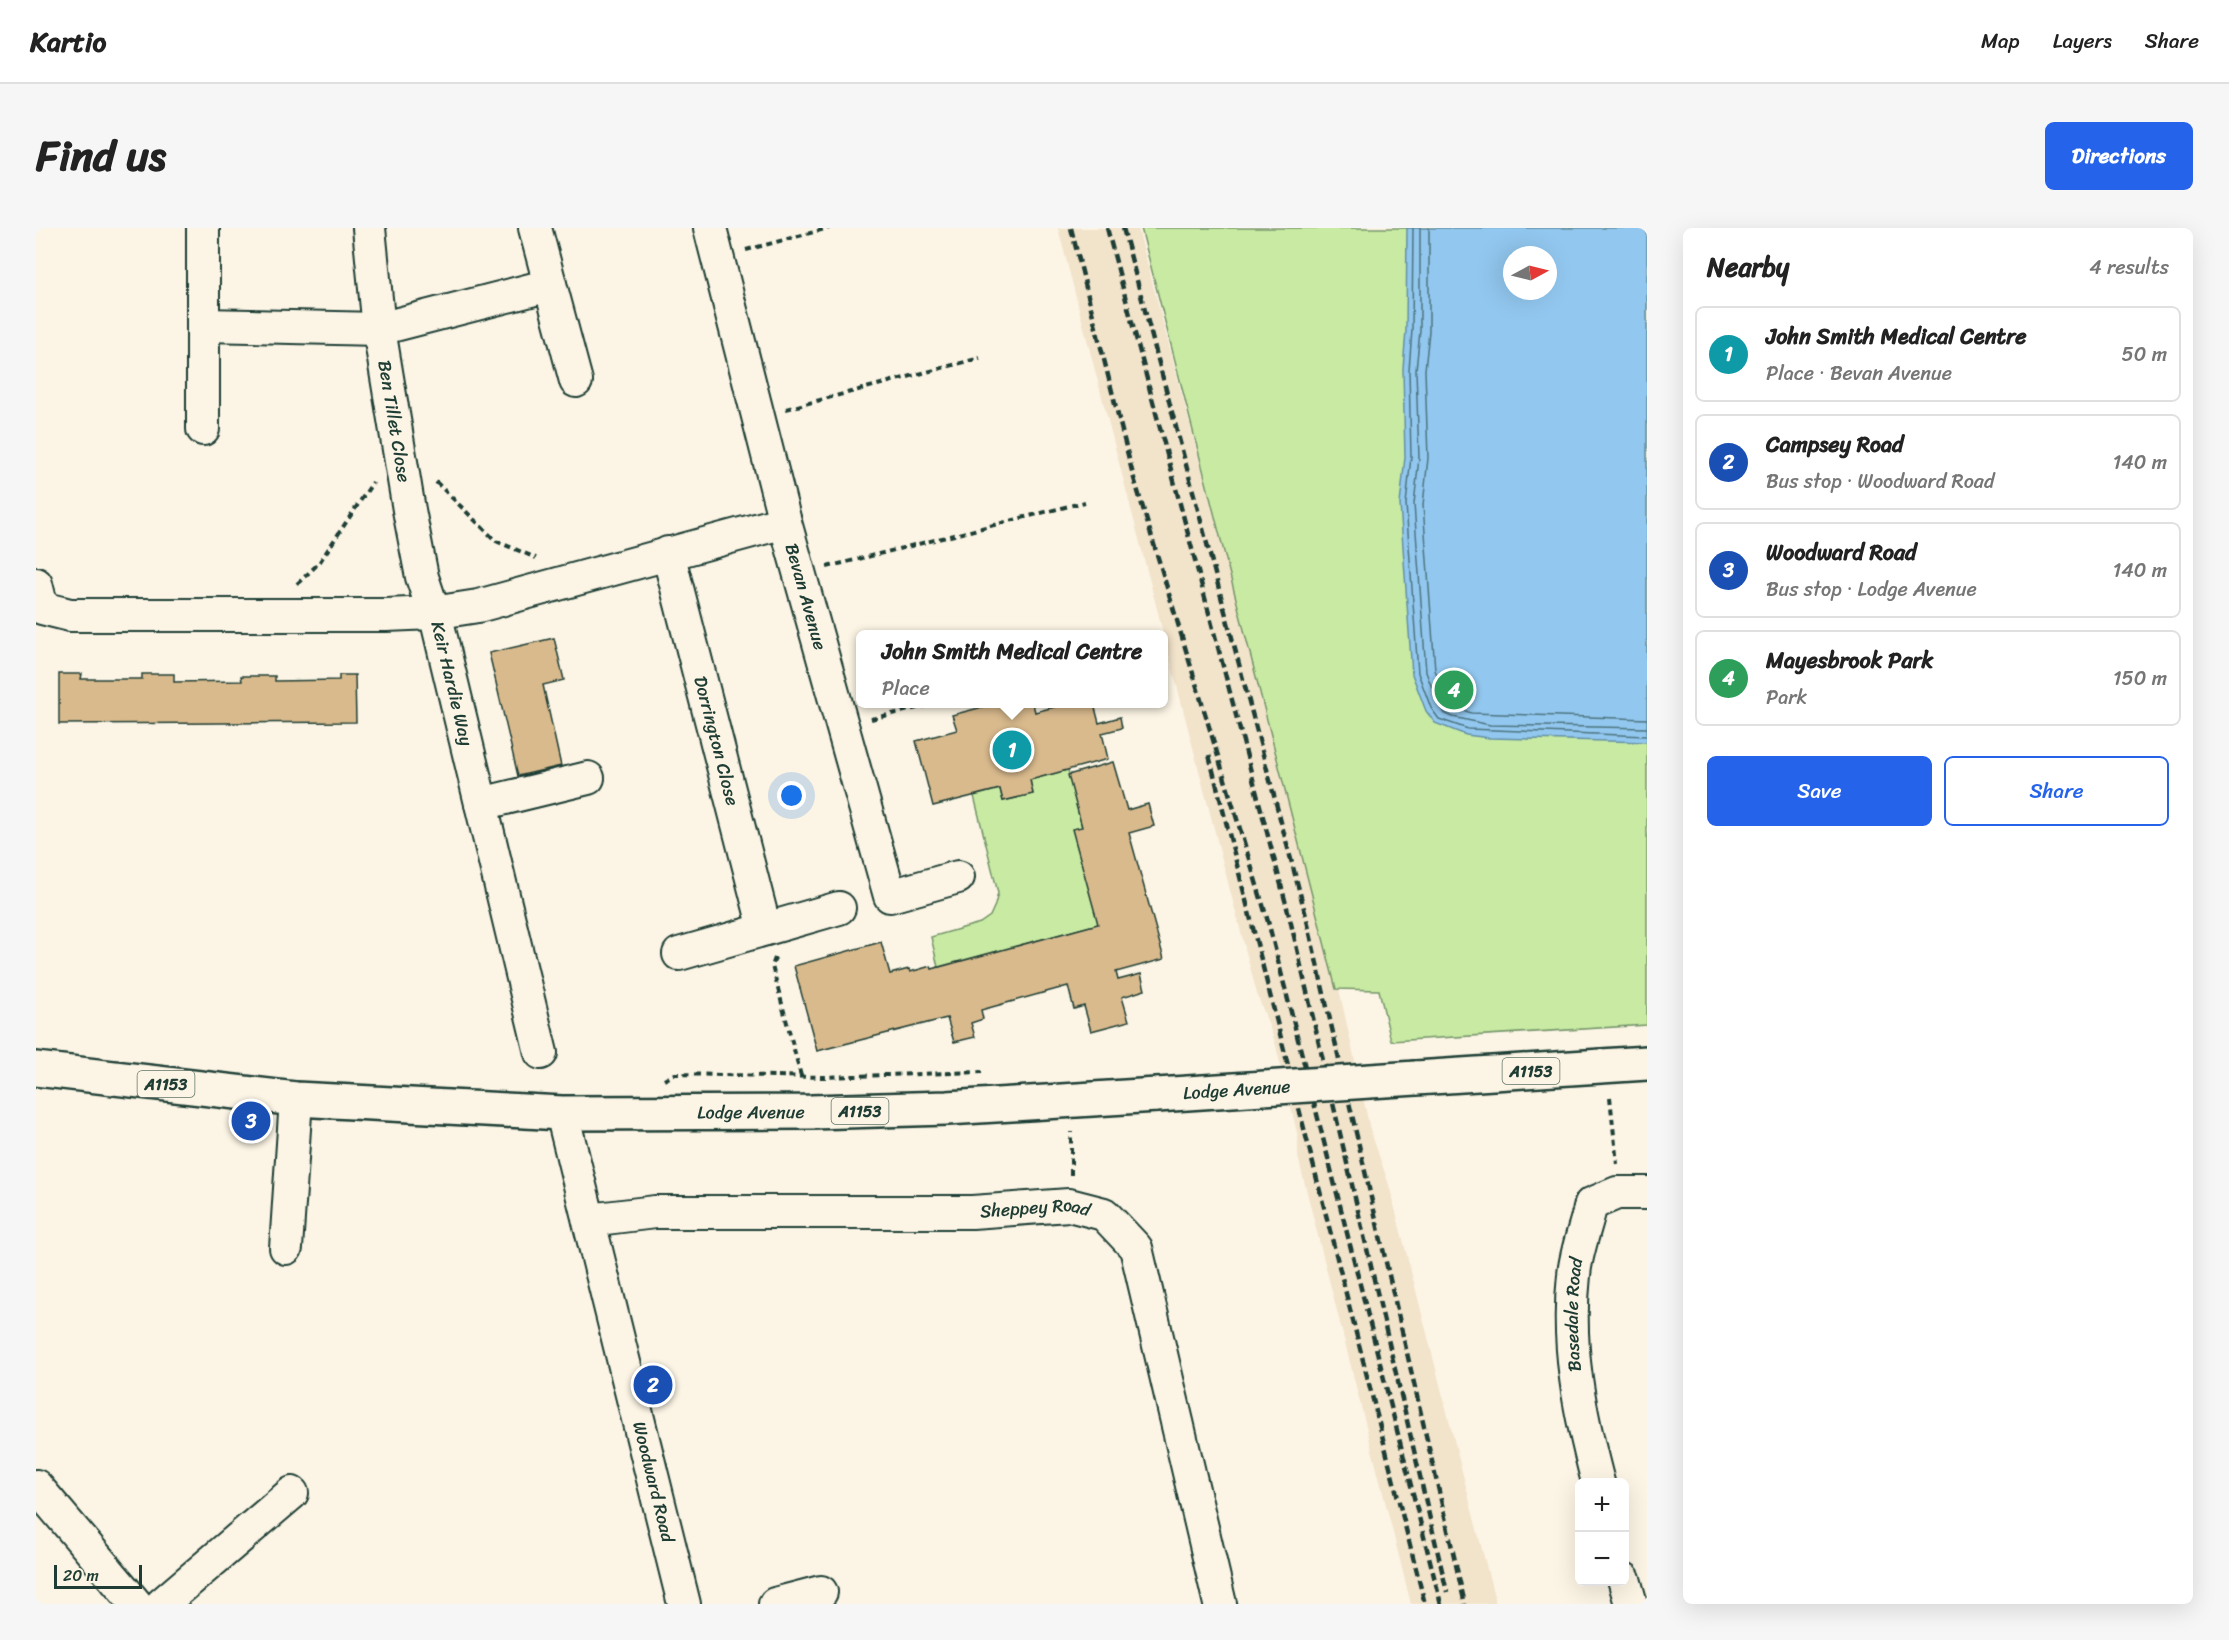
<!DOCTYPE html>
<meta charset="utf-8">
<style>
body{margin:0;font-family:Sriracha,sans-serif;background:#f6f6f6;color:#222}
.controls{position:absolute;right:18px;bottom:18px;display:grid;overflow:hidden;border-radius:9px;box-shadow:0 6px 24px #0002}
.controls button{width:54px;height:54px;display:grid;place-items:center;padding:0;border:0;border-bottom:2px solid #e0e0e0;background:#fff;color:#222;font:30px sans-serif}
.compass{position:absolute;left:1467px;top:18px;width:54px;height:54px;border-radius:50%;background:#fff;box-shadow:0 6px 24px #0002;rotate:83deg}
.scale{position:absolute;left:18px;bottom:15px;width:88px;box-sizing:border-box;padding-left:6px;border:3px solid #1f3d34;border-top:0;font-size:16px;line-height:21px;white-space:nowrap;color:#1f3d34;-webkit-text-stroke:4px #fcf5e5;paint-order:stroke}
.you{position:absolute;left:756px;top:568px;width:21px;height:21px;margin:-15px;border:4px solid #fff;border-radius:50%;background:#1a73e8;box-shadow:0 0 0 9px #1a73e833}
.badge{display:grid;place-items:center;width:39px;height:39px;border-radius:50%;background:#2563eb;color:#fff;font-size:20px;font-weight:700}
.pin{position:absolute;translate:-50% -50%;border:3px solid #fff;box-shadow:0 2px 6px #0006}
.popup{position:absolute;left:820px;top:402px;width:312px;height:78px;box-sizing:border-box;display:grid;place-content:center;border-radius:9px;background:#fff;filter:drop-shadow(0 2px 4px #0005);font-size:20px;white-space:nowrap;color:#767676}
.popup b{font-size:22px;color:#222}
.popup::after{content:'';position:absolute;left:50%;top:100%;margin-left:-12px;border:12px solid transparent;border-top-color:#fff}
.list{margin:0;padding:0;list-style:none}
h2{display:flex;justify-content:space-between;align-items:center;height:78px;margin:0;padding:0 24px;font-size:26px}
h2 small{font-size:20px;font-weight:400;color:#767676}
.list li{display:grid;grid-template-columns:39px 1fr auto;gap:18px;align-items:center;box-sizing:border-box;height:96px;margin:0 12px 12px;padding:0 12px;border:2px solid #e0e0e0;border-radius:9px}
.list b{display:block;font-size:22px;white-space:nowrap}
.list p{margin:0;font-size:20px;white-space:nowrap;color:#767676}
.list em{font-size:20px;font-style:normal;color:#767676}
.actions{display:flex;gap:12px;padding:18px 24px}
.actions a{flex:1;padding:14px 0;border:2px solid #2563eb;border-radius:9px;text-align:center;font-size:21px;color:#2563eb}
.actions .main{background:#2563eb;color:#fff}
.map{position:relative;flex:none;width:1611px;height:1376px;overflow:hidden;border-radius:9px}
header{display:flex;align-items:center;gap:36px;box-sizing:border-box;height:84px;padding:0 30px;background:#fff;border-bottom:2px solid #e0e0e0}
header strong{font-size:28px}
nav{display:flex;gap:33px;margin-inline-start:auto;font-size:21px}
.intro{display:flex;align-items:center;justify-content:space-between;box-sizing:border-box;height:144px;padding:0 36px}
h1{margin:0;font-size:42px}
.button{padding:15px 27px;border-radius:9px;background:#2563eb;color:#fff;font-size:21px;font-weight:700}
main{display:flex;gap:36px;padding:0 36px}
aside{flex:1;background:#fff;border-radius:9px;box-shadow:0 6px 24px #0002}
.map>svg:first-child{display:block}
.built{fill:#f2e3cb}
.green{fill:#c8eaa2;stroke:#74946b;stroke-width:1.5;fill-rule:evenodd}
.water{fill:#92c7ef;stroke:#6490a4;stroke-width:1.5;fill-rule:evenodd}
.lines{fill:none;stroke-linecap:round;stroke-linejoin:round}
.shore{stroke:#4d747f;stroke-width:1.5}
.building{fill:#d9ba8d;stroke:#1f3d34;stroke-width:1.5}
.minor-casing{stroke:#1f3d34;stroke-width:36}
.major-casing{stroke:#1f3d34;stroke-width:38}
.path{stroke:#1f3d34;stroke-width:4;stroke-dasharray:6 4.5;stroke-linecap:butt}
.minor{stroke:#fcf5e5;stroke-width:32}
.major{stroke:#fcf5e5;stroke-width:33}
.rail{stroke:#1f3d34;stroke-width:4.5;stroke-dasharray:9 4.5;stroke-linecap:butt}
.major-bridge-casing{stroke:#1f3d34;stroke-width:38;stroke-linecap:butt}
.major-bridge{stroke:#fcf5e5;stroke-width:33}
.labels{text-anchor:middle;stroke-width:4.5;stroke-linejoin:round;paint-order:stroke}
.shield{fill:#fcf5e5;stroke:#617469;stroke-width:1.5}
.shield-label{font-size:16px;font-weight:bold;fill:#1f3d34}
.street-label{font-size:18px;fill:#1f3d34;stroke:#fcf5e5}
</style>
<header>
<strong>Kartio</strong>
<nav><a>Map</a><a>Layers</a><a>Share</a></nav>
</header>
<div class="intro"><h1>Find us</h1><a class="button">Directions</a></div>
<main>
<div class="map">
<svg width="1611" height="1376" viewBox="0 0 1611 1376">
<rect width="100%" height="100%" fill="#fcf5e5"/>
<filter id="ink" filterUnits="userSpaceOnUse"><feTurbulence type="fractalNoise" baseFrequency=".0167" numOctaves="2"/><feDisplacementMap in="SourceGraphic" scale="12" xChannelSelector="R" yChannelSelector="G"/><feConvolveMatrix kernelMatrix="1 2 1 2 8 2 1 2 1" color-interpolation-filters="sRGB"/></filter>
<g filter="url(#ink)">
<path class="built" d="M1022 0H1102L1303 761 1334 901 1353 957 1460 1376H1375L1262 929V909L1239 814 1221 766Z"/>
<path class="green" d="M1105 0H1611V797L1355 813 1343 762 1300 761ZM1476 27H1512V63H1476Z
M1032 542 1046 599 1062 696 902 739 895 709 944 695 954 688 959 677 962 665 938 568 964 561 967 573 997 566 994 552Z"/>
<path class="water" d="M1371 0H1611V514L1454 510 1430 507 1399 495 1390 483 1376 446 1364 276 1369 229 1367 141 1370 102ZM1476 27H1512V63H1476Z"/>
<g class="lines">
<path class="shore" d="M1377 0 1376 102 1373 142 1375 229 1370 276 1382 445 1395 480 1403 491 1432 501 1611 508
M1384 0V103L1380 142 1383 230 1378 276 1390 444 1402 476 1408 485 1417 489 1454 497 1611 500
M1393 0V103L1389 142 1392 230 1387 277 1399 442 1414 477 1435 485 1611 491"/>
</g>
<path class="building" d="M518 410 528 452 507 457 525 538 482 548 453 425Z
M23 446H46L45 451H106V446H138V454L206 453 205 448H239V453L303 452V447H319L320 494 23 496Z
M958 476H997L999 484 1030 476H1058L1063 495 1084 489 1086 500 1066 505 1072 531 994 552 997 566 967 573 964 561 897 578 880 513 921 502 916 487Z
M1077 534 1091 582 1112 576 1118 598 1093 605 1128 731 1080 744 1082 752 1105 746 1109 762 1086 769 1093 793 1055 803 1048 778 1038 781 1032 758 945 782 947 791 935 795 939 809 918 814 911 790 781 823 758 738 845 714 854 746 873 741 874 744 895 738 896 741 1062 696 1036 601 1046 599 1032 547Z"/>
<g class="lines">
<g class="minor-casing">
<g id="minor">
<path id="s1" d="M333 0 343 101 373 282 386 349 402 397 505 825"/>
<path d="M499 0 540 153"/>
<path id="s2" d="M674 0 749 294 854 668 922 649"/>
<path d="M167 97 343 101 514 57"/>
<path d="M167 201V0"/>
<path id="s3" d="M632 325 729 701"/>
<path d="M0 356 6 380 34 387H350L397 385 442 378 749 294"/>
<path d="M445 576 552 550"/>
<path d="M643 726 803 680"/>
<path id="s4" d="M526 885 648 1376"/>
<path id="s5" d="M553 992 619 984H936L1033 977 1068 986 1100 1020 1184 1376"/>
<path d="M250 1020 260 871"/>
<path id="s6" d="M1562 1254C1544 1186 1530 1119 1538 1047 1540 1023 1550 999 1555 976L1581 965H1611"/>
<path d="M0 1258 100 1376"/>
<path d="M1588 1351 1595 1376"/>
<path d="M126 1376 256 1265"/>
<path d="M739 1376 785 1364"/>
</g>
</g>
<g class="major-casing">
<g id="major">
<path id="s7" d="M0 841 260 871 526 885 775 884 911 880 1121 867"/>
<path d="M1380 850 1611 835"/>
</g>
</g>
<path class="path" d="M710 22 793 0
M750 181 944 130
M400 254 460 313 500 330
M791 339 1049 274
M261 356 283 335 337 254
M835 491 898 476
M739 730 736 738 765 848
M628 852 639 846 787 849 946 844
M1574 869 1581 936
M1035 947V904"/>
<use href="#minor" class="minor"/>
<use href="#major" class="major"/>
<path class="rail" d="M1035 0 1097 247 1233 697 1405 1376
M1071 0 1254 691 1411 1364
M1087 0 1270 688 1429 1376
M1173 527 1389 1376"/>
<g class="major-bridge-casing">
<g id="major-bridge">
<path id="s8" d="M1121 867 1380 850"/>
</g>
</g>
<use href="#major-bridge" class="major-bridge"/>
</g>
</g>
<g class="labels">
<g class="shield">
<rect x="1466.5" y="830" width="57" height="26" rx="4.5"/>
<rect x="101.5" y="843" width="57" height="26" rx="4.5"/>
<rect x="795.5" y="870" width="57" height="26" rx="4.5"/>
</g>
<g class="shield-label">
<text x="1495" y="849">A1153</text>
<text x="130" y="862">A1153</text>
<text x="824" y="889">A1153</text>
</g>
<g class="street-label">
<text dy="6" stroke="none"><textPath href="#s1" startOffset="195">Ben Tillet Close</textPath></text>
<text dy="6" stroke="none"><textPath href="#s2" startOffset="381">Bevan Avenue</textPath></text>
<text dy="6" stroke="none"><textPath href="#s1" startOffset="464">Keir Hardie Way</textPath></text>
<text dy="6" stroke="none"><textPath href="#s3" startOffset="194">Dorrington Close</textPath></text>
<text dy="6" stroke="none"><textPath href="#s8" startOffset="80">Lodge Avenue</textPath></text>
<text dy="6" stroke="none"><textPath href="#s7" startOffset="717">Lodge Avenue</textPath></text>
<text dy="6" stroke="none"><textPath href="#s5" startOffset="447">Sheppey Road</textPath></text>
<text dy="6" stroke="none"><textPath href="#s6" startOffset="170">Basedale Road</textPath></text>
<text dy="6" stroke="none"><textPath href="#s4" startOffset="380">Woodward Road</textPath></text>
</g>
</g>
</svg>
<div class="controls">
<button>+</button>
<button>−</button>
</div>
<svg class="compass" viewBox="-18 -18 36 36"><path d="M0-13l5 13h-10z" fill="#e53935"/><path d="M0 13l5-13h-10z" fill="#767676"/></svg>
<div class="scale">20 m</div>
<div class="you"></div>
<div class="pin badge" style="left:976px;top:522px;background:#0f9aa8">1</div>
<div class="popup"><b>John Smith Medical Centre</b>Place</div>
<div class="pin badge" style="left:617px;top:1157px;background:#1a4fb4">2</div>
<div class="pin badge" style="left:215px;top:893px;background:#1a4fb4">3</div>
<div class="pin badge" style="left:1418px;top:462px;background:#2e9e5b">4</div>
</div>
<aside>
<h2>Nearby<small>4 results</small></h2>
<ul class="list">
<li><span class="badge" style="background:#0f9aa8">1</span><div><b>John Smith Medical Centre</b><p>Place · Bevan Avenue</p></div><em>50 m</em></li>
<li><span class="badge" style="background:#1a4fb4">2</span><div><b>Campsey Road</b><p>Bus stop · Woodward Road</p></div><em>140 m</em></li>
<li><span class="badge" style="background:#1a4fb4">3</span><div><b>Woodward Road</b><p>Bus stop · Lodge Avenue</p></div><em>140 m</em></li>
<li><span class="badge" style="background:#2e9e5b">4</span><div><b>Mayesbrook Park</b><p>Park</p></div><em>150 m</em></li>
</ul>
<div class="actions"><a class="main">Save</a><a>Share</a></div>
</aside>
</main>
